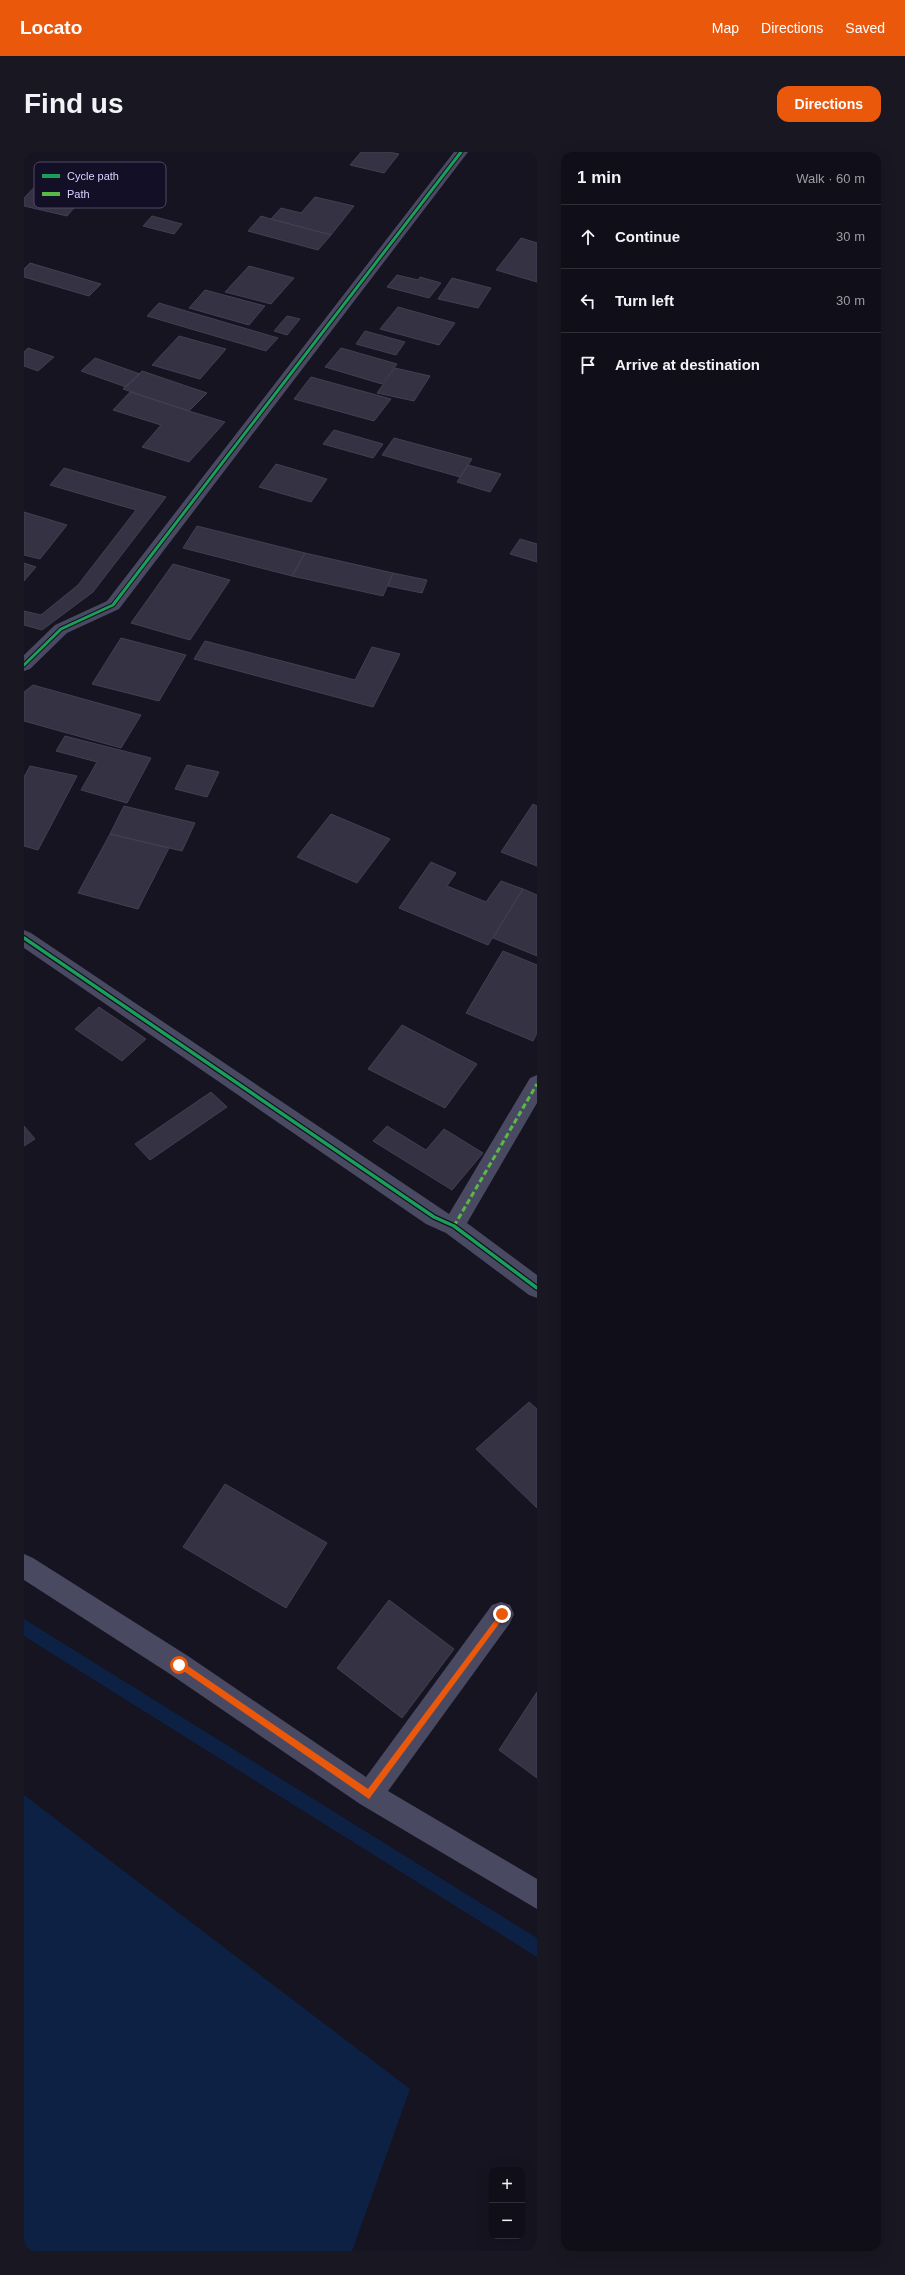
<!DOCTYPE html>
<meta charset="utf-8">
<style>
body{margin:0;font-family:Helvetica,sans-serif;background:#191822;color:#f1f3f6}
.controls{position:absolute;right:12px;bottom:12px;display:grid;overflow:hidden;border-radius:8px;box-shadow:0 4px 16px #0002}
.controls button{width:36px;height:36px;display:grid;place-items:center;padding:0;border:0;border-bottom:1px solid #302f38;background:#100f19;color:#f1f3f6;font:20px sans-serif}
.stop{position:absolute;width:12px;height:12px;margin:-9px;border:3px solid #ea580c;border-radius:50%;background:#fff}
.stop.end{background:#ea580c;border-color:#fff;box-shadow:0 1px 4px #0008}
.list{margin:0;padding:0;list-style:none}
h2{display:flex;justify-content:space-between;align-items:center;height:52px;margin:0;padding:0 16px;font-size:17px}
h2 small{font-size:13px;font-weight:400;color:#9c9ca2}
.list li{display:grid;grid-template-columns:26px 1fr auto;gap:12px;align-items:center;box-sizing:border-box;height:64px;padding:0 16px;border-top:1px solid #302f38}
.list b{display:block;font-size:15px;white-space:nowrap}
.list em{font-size:13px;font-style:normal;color:#9c9ca2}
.icon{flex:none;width:22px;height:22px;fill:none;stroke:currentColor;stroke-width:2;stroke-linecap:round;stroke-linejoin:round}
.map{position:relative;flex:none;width:513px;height:2099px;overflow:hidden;border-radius:12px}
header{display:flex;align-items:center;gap:24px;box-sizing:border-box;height:56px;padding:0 20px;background:#ea580c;color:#fff}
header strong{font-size:19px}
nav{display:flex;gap:22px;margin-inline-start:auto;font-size:14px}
.intro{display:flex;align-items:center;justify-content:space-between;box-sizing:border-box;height:96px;padding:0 24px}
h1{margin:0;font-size:28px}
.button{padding:10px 18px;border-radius:12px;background:#ea580c;color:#fff;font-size:14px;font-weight:700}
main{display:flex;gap:24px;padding:0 24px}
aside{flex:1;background:#100f19;border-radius:12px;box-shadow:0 4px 16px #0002}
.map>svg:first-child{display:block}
.water{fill:#0d2144}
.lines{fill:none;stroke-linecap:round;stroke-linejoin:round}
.stream{fill:#0d2144;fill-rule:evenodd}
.building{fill:#343243;stroke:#433f54}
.minor{fill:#4a4962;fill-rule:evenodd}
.quiet{stroke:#58b947;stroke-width:3;stroke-dasharray:5.5 3;stroke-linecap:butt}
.cycleway-far1-casing{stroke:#130f26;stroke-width:5}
.cycleway-casing{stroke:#130f26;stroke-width:6}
.cycleway-far1{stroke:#1a9f57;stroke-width:3}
.cycleway{stroke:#1a9f57;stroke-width:3.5}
.route{fill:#ea580c}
.key{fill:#130f26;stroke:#4e4a67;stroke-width:1}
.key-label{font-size:11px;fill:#d9d4ff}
</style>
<header>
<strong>Locato</strong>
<nav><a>Map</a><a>Directions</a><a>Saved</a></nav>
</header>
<div class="intro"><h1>Find us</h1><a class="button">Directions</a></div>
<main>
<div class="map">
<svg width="513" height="2099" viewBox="0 0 513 2099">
<rect width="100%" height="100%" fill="#161421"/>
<path class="water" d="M0 1643 386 1937 328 2099H0Z"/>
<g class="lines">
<path class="stream" d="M0 1467 513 1786V1805L0 1484Z"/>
</g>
<path class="building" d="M337 0H365L375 2 360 21 326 13Z
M18 27 66 38 43 64 0 54V46Z
M291 45 330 54 307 83 247 67 257 56 277 61Z
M128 64 158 72 150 82 119 74Z
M237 64 247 67 307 83 294 98 224 79Z
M497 86 513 91V130L472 118Z
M6 111 77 132 65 144 0 125V117Z
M225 114 270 126 247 152 201 140Z
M373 123 394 128 396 125 417 131 405 146 363 135Z
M428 126 467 136 454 156 414 147Z
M181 138 241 154 225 173 165 156Z
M135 151 254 186 242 199 123 164Z
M374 155 431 171 415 193 356 177Z
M263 164 276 167 263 183 250 179Z
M341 179 381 190 372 203 332 192Z
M155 184 202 197 176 227 128 213Z
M4 196 30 205 14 219 0 214V200Z
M317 196 373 212 358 232 301 215Z
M71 206 116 222 102 235 57 219Z
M371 216 406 224 390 249 353 241Z
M118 219 183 241 165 259 99 237Z
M287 225 367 247 350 269 270 247Z
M106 240 165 259 201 270 165 310 118 295 137 273 89 258Z
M310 278 359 292 349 306 299 292Z
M370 286 448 307 436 325 358 303Z
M252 312 303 327 287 350 235 335Z
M444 313 477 322 466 340 433 330Z
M40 316 142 345 69 440 18 478 0 473V459L17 463 54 433 112 358 26 333Z
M0 360 43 373 16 407 0 403Z
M173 374 281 401 268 424 159 396Z
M496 387 513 392V410L486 402Z
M281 401 369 421 359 444 268 424Z
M0 411 12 415 0 429Z
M149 412 206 428 166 488 107 471Z
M369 421 403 428 398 441 364 434Z
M97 486 162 503 135 549 68 532Z
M181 489 331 528 348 495 376 502 349 555 170 507Z
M9 533 117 563 97 596 0 569V540Z
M41 584 127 606 103 651 57 638 73 610 32 599Z
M163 613 195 620 183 645 151 637Z
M6 614 53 624 14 698 0 694V625Z
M509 652 513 654V714L477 700Z
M100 654 171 671 158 699 86 682Z
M307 662 366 687 333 731 273 705Z
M86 682 145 696 114 757 54 741Z
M407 710 432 721 423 734 462 750 477 729 499 737 464 793 375 756Z
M499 737 513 743V804L469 786Z
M479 799 513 813V881L509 889 442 861Z
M75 855 122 887 98 909 51 877Z
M378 873 453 912 421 956 344 917Z
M187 940 203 955 126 1008 111 992Z
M0 974 11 987 0 994Z
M363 974 402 998 420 977 459 1001 428 1038 349 989Z
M505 1250 513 1257V1356L452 1297Z
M201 1332 303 1391 262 1456 159 1395Z
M365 1448 430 1497 378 1566 313 1516Z
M513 1540V1626L475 1598Z"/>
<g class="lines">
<path class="minor" d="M430 0H444L95 457 43 481 6 517 0 519V503L31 473 83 449Z
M0 778 7 781 425 1062 506 926 513 923V951L443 1071 513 1123V1146L505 1143 422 1081 402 1072 0 796Z
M0 1402 9 1406 164 1504 342 1625 468 1453 477 1450 486 1453 490 1462 486 1471 364 1639 513 1727V1757L336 1652 146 1522 0 1428Z"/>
<path class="quiet" d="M430 1074 513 932"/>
<g class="cycleway-far1-casing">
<path id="cycleway-far1" d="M0 513 37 477 89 453 437 0"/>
</g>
<g class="cycleway-casing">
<path id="cycleway" d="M0 786 410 1065 430 1074 513 1136"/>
</g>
<use href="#cycleway-far1" class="cycleway-far1"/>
<use href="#cycleway" class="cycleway"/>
</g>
<path class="route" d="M478 1459 480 1460V1465L345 1647 151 1513 152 1510H158L344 1637Z"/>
<rect x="10" y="10" width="132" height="46" rx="6" class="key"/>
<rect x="18" y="22" width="18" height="4" fill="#1a9f57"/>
<rect x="18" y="40" width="18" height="4" fill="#58b947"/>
<g class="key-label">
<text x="43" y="28">Cycle path</text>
<text x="43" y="46">Path</text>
</g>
</svg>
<div class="controls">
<button>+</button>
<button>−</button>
</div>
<div class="stop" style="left:155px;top:1513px"></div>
<div class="stop end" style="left:478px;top:1462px"></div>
</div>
<aside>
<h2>1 min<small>Walk · 60 m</small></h2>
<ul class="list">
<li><svg class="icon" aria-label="ahead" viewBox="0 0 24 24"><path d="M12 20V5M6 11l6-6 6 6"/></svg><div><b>Continue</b></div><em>30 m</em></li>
<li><svg class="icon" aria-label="left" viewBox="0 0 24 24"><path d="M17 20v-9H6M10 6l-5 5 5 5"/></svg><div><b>Turn left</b></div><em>30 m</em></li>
<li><svg class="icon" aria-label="arrive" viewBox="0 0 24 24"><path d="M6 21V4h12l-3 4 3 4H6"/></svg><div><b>Arrive at destination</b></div></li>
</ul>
</aside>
</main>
